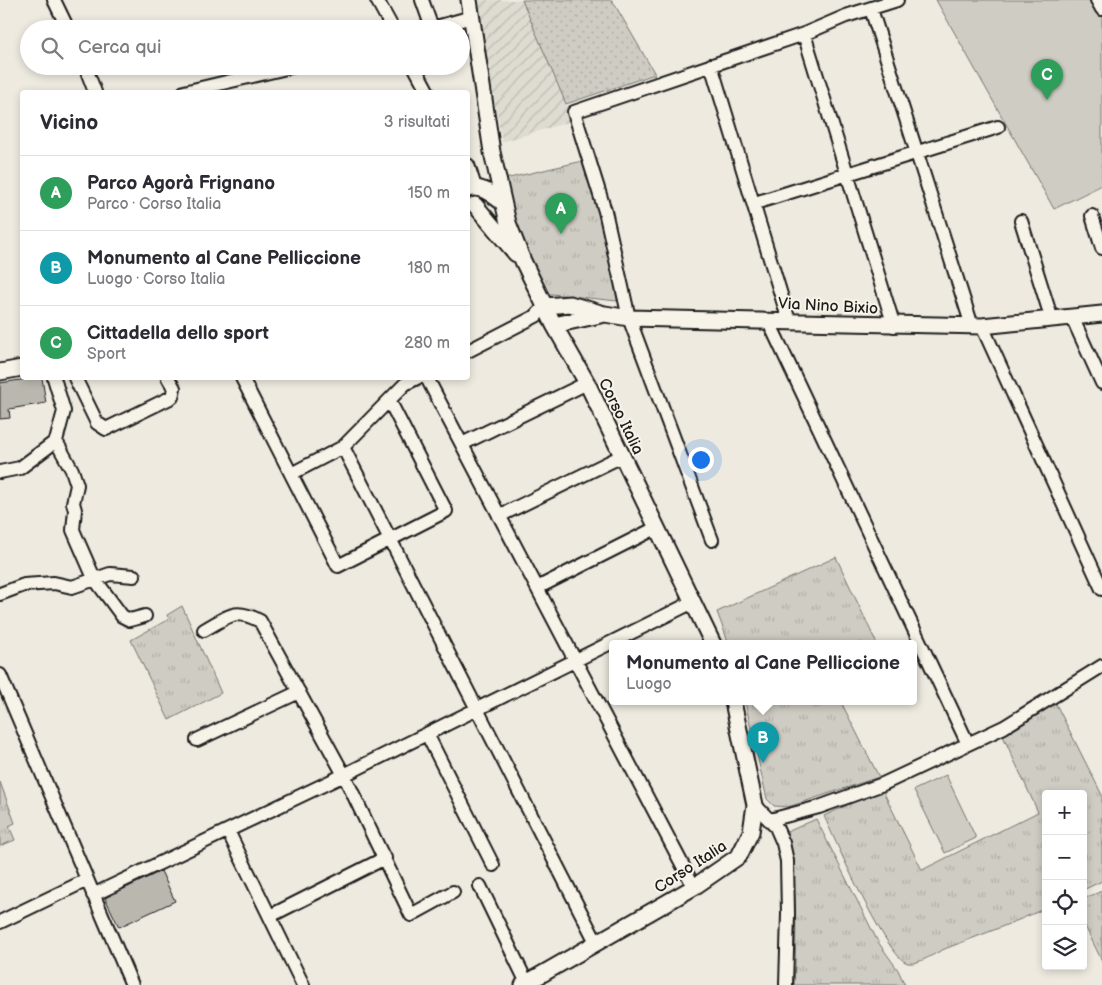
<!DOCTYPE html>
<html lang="it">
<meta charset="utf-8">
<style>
body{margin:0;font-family:"Balsamiq Sans",sans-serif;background:#f2f2f3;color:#2b2b33}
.controls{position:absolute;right:15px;bottom:15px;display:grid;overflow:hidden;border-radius:5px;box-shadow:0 2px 8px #0003}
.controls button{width:45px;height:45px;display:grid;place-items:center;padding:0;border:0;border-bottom:1px solid #e1e1e2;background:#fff;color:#2b2b33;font:25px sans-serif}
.you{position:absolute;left:700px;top:459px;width:18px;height:18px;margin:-12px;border:4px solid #fff;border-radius:50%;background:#1a73e8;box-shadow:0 0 0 8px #1a73e833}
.badge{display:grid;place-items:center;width:32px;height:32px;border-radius:50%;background:#111827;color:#fff;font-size:16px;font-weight:700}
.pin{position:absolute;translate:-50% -41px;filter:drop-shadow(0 1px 2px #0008)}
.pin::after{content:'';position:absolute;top:26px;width:18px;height:15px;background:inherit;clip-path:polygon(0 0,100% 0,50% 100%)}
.popup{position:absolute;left:609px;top:640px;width:308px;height:65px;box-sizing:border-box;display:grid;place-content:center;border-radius:5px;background:#fff;filter:drop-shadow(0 1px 4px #0005);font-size:16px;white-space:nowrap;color:#7c7c81}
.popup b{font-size:19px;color:#2b2b33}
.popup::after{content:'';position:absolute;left:50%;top:100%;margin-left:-10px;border:10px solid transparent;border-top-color:#fff}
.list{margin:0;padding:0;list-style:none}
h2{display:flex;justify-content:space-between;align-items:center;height:65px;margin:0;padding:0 20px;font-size:21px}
h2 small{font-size:16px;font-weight:400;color:#7c7c81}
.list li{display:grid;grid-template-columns:32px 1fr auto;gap:15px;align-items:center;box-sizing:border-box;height:75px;padding:0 20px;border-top:1px solid #e1e1e2}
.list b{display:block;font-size:19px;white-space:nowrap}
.list p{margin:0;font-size:16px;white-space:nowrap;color:#7c7c81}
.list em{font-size:16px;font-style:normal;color:#7c7c81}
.icon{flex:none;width:28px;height:28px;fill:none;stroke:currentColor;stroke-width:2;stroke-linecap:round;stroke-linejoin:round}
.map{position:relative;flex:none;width:1102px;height:985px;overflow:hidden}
.search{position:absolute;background:#fff;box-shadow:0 2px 8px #0003;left:20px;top:20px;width:450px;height:55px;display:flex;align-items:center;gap:12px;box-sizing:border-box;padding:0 18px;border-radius:28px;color:#7c7c81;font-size:19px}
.panel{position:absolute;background:#fff;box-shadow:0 2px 8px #0003;left:20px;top:90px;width:450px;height:290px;border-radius:5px}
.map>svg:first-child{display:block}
.industrial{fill:url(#industrial-furrows)}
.grass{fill:url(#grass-tufts);stroke:#767470}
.garden{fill:url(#garden-dots);stroke:#767470}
.pitch{fill:#cfccc3;stroke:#767470}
.building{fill:#bab7af;stroke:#1c1c1c}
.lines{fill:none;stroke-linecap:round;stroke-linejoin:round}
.minor-casing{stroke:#1c1c1c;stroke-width:16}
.tertiary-casing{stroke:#1c1c1c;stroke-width:19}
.minor{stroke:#f7f3e8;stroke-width:12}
.tertiary{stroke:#f7f3e8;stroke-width:15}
.labels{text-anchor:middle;stroke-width:4;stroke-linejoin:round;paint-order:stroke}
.street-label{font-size:16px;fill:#1c1c1c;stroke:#f7f3e8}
</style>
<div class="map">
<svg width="1102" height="985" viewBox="0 0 1102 985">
<defs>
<pattern id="industrial-furrows" width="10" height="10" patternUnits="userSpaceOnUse" patternTransform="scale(1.25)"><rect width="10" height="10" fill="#dedbd1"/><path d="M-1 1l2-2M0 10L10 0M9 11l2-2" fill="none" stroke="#bebbb3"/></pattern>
<pattern id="grass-tufts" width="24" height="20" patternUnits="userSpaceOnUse" patternTransform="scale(1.25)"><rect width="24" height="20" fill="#cfccc3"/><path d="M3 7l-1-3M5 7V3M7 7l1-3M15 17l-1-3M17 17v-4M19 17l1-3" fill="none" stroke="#b1afa7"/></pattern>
<pattern id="garden-dots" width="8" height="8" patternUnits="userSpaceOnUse" patternTransform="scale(1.25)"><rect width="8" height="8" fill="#cfccc3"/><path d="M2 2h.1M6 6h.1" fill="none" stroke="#b1afa7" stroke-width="1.8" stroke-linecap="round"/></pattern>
</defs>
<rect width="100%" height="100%" fill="#eeeae0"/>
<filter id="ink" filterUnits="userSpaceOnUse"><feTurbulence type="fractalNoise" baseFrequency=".02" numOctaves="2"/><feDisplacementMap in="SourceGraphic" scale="10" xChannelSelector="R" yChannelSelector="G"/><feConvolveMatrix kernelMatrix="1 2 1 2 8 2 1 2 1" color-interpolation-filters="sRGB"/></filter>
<g filter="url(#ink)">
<path class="industrial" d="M476 0H522L552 66 572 121 502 142Z"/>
<path class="grass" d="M587 160 615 284 617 301 542 293 512 222 505 179Z
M836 557 877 644H729L717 612Z
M182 606 221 693 169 720 131 640 169 619 167 615Z
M745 702H841L879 777 788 807 774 806 767 799Z
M1055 702 1102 795V881L1083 890V794H1046V908C1013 923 981 935 947 948 936 952 919 965 908 963 887 959 835 840 824 816L882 789 922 870 1038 812 1003 736Z
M0 782 15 823 9 826 15 840 0 846Z
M816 819 878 942 898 970 905 985H794C797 934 797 882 787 832Z
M1102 891V961L1083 922V899Z"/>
<path class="garden" d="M522 0H612L655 74 566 104Z"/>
<path class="pitch" d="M936 0H1093L1102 15V185L1054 209Z
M946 775 976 838 945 853 914 790Z"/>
<path class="building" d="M34 378H42L46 403 9 409 10 418 0 419V383Z
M161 871 175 901 119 927 105 898Z"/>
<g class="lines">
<g class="minor-casing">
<path id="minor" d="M54 0 68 29
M377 0 393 29
M422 0 432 28
M1097 0 1102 9
M871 9 972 326
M429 29 472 17
M804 34 894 326
M711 65 789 321
M85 66 95 92
M414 66 428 92
M184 92 295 66
M468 165 475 187
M755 203 998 127
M1092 216 1102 248
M1021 221 1052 320
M1072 317 1102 383
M768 320 968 744
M982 326 1102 589
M468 351 536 316 545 306
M75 378 97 423 106 429 172 397 174 388 168 378
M242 378 338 566 446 511 389 400
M427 378 694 887
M56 441 72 470 77 485 73 503 75 510 73 530 94 578 122 616 130 620 145 616
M462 444 587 383
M343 447 596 942
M0 472 20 468 56 441 64 411 54 378
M291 474 343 447 405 384 417 378
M499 516 622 456
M712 540 629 318 605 211 574 112 804 34 846 16 897 0
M537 588 656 528
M0 594 24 585 54 583 72 587 110 574 134 576
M204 630C228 617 234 607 260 621L344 775 411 915 453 892
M0 675 132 985
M427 734 493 865
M197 740 299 692
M755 805 776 827 783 843 787 861 788 914 786 985
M770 820 819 807 883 784 1004 727 1102 666
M228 831 303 985
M480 886 527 983
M93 895 344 775 693 602
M270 916 385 858
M0 922 87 880"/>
</g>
<g class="tertiary-casing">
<path id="tertiary" d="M469 0 492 152 508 223 523 261 554 325 587 383 713 644
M468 189C481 185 491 194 502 202
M475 205 516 254
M545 306 570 304 604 314
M554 325 605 314 629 318 982 326 1102 314
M0 372 22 368
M523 985 694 887 739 856 751 832 755 805 733 702"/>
</g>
<use href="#minor" class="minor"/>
<use href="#tertiary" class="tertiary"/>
</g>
</g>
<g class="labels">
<g class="street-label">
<text transform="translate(828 305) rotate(3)" y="6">Via Nino Bixio</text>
<text transform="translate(622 416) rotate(64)" y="6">Corso Italia</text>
<text transform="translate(690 866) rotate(-33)" y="6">Corso Italia</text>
</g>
</g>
</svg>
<div class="controls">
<button>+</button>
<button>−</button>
<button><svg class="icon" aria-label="locate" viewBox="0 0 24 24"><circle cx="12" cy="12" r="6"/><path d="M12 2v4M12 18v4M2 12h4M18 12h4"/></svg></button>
<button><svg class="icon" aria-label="layers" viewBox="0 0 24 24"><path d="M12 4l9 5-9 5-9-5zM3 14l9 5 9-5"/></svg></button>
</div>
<div class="you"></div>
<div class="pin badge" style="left:561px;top:234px;background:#2e9e5b">A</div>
<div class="pin badge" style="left:763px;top:763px;background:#0f9aa8">B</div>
<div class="popup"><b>Monumento al Cane Pelliccione</b>Luogo</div>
<div class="pin badge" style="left:1047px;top:100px;background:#2e9e5b">C</div>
<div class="search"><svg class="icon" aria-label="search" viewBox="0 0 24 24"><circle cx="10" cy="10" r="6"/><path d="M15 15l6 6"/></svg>Cerca qui</div>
<section class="panel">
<h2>Vicino<small>3 risultati</small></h2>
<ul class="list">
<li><span class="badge" style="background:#2e9e5b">A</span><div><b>Parco Agorà Frignano</b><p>Parco · Corso Italia</p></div><em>150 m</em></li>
<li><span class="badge" style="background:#0f9aa8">B</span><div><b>Monumento al Cane Pelliccione</b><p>Luogo · Corso Italia</p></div><em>180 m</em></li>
<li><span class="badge" style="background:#2e9e5b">C</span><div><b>Cittadella dello sport</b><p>Sport</p></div><em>280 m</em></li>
</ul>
</section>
</div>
